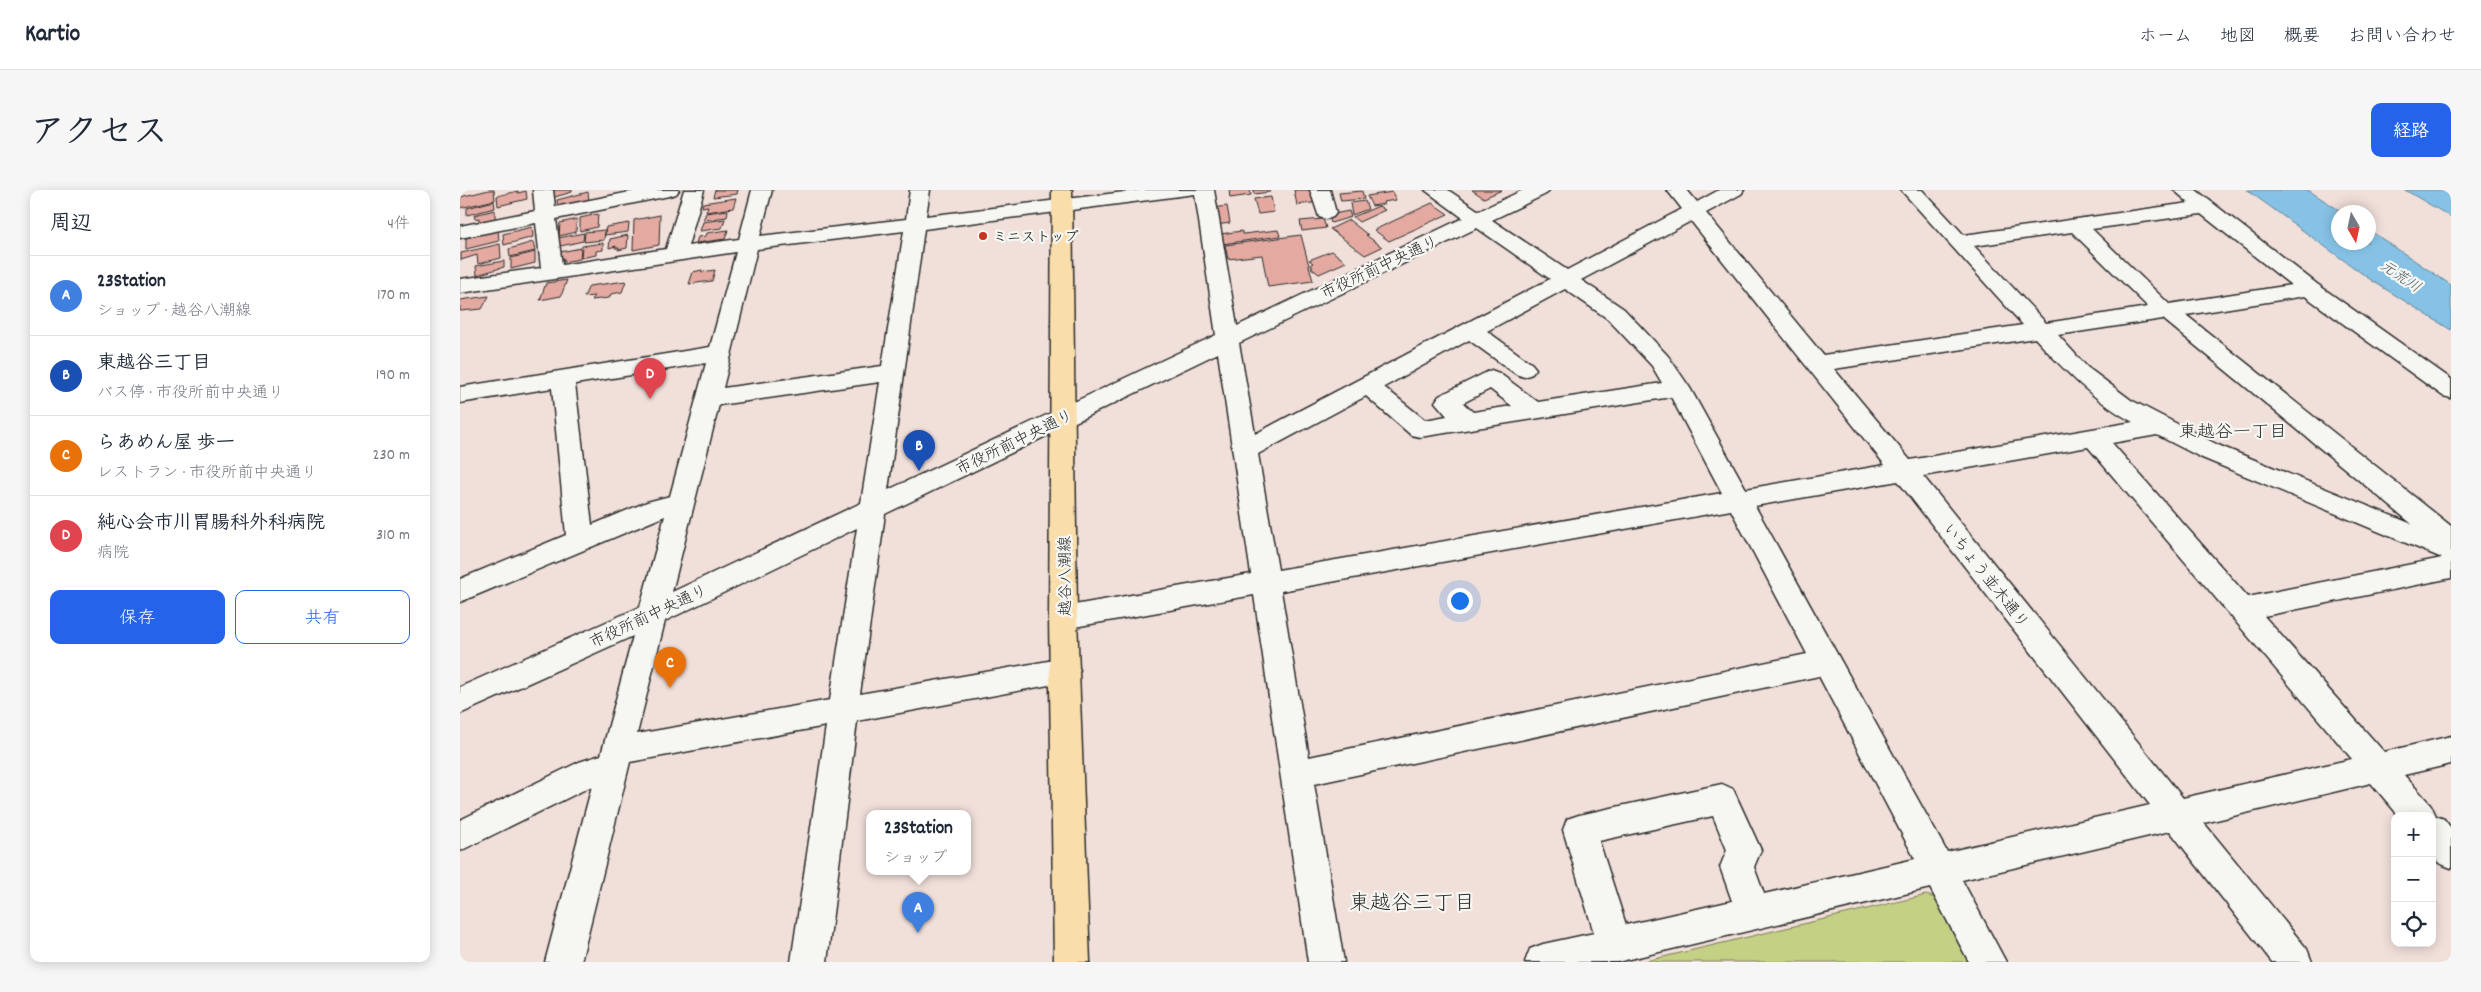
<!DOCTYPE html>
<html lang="ja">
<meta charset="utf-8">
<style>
body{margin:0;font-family:Dekko,"Klee One",sans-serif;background:#f6f6f7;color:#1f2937}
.controls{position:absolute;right:15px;bottom:15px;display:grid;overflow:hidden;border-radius:10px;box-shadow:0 2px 12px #0003}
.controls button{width:45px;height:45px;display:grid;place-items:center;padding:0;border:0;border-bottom:1px solid #e0e1e3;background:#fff;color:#1f2937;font:25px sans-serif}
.compass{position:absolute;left:1871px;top:15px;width:45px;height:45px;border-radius:50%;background:#fff;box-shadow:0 2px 12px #0003;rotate:171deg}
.you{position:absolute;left:999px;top:410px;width:18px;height:18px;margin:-12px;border:4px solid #fff;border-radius:50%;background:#1a73e8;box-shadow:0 0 0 8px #1a73e833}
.badge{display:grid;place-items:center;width:32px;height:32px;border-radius:50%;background:#2563eb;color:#fff;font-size:16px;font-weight:700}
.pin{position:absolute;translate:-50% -41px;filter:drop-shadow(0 1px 2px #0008)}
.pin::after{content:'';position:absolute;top:26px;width:18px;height:15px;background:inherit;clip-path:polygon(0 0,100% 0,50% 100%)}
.popup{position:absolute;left:406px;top:620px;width:105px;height:65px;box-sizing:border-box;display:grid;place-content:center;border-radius:10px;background:#fff;filter:drop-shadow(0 1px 4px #0005);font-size:16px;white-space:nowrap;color:#747a83}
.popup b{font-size:19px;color:#1f2937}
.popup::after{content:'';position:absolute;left:50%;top:100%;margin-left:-10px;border:10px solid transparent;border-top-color:#fff}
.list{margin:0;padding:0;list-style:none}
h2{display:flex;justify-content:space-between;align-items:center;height:65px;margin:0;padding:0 20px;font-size:21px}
h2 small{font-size:16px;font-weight:400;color:#747a83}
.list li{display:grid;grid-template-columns:32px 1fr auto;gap:15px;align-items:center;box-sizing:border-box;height:80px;padding:0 20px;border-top:1px solid #e0e1e3}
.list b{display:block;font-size:19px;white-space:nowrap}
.list p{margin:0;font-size:16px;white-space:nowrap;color:#747a83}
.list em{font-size:16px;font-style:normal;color:#747a83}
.actions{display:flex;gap:10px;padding:15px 20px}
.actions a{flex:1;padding:11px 0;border:1px solid #2563eb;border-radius:10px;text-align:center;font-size:18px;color:#2563eb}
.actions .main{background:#2563eb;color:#fff}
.icon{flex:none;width:28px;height:28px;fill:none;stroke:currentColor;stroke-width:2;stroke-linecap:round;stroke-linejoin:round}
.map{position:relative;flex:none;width:1991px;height:772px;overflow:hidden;border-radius:10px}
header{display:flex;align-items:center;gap:30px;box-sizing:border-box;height:70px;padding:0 25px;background:#fff;border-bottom:1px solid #e0e1e3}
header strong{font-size:24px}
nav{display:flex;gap:28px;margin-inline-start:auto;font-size:18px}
.intro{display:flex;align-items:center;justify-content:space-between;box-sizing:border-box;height:120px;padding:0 30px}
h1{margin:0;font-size:35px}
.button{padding:12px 22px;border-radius:10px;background:#2563eb;color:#fff;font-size:18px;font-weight:700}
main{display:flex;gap:30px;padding:0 30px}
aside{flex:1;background:#fff;border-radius:10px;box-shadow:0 2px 12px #0003}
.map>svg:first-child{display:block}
.green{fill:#c4d084;stroke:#787e58}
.water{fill:#85c2e5;stroke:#61869b}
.building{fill:#e4aaa1;stroke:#2b2b2b}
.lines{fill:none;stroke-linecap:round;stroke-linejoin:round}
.minor-casing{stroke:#2b2b2b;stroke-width:3}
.major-casing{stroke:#2b2b2b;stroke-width:3}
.minor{fill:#f6f6f2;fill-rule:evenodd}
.major{fill:#f9deab;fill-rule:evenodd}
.poi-dot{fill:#c8321e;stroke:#f6f6f2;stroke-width:2}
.labels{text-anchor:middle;stroke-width:4.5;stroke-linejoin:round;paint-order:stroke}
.far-poi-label{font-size:14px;font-weight:bold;fill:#2b2b2b;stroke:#f6f6f2;text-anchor:start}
.far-water-label{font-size:15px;font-style:italic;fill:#465863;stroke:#f6f6f2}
.street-label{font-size:16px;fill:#2b2b2b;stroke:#f6f6f2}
.neighbourhood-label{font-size:18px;fill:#2b2b2b;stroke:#f6f6f2}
.near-neighbourhood-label{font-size:21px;fill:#2b2b2b;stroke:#f6f6f2}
</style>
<header>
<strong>Kartio</strong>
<nav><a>ホーム</a><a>地図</a><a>概要</a><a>お問い合わせ</a></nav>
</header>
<div class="intro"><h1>アクセス</h1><a class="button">経路</a></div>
<main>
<aside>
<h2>周辺<small>4件</small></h2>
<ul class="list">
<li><span class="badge" style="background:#3f7fe0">A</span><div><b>23Station</b><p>ショップ · 越谷八潮線</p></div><em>170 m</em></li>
<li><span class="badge" style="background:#1a4fb4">B</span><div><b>東越谷三丁目</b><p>バス停 · 市役所前中央通り</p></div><em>190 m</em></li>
<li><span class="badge" style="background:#e8710a">C</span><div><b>らあめん屋 歩一</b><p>レストラン · 市役所前中央通り</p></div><em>230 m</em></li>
<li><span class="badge" style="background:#e0444e">D</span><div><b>純心会市川胃腸科外科病院</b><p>病院</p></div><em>310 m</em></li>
</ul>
<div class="actions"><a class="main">保存</a><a>共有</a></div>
</aside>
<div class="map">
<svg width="1991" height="772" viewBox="0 0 1991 772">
<rect width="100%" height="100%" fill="#f1dfda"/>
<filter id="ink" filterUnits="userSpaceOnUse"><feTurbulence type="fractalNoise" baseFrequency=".02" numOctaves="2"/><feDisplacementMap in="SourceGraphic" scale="10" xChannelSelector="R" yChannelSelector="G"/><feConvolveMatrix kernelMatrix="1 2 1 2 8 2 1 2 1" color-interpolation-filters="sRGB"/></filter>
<g filter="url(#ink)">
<path class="green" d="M1466 705 1480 709 1512 772H1182Z"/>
<path class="water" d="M1787 0H1848L1882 22H1878V52H1908L1909 40 1991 95V140L1911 90Z
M1945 0H1991V27Z"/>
<path class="building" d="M29 0H34L35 10 0 18V7Z
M90 0H112V2L91 8Z
M255 0H278L277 4 253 7Z
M769 0H790L791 5 770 8Z
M793 0H810V2L794 4Z
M834 0H856L859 12 837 15Z
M1012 0H1042L1024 8Z
M58 1V3L66 1 67 9 38 16 37 6Z
M902 1 904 9 881 11 879 3Z
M128 2 129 12 98 18 97 10Z
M932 2 936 10 923 12 924 14 912 16 907 6Z
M811 7 814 22 798 24 794 9Z
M276 8 273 18 246 22 248 16 242 17 243 13Z
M34 11 35 18 7 25V18Z
M905 11 908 19 892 25 890 13Z
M972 13 988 24 929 51 914 40Z
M767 16 770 33 756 35 753 18Z
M919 16 925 20 899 32 893 27Z
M35 20V30L19 34V28L15 29 14 25Z
M268 20 267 27 243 30 246 23Z
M889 21 891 27 871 33 869 25Z
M138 24 137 37 120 41V28Z
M200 25 199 55 173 60 174 30Z
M117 29 116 42 99 46 100 33Z
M265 29 262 38 240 41 243 32Z
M863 29 866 38 842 41 840 31Z
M889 30 908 45H906L922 57 905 65 870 39Z
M169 33 168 42 145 45 146 37Z
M72 37 73 47 44 55 43 44Z
M38 40 39 51 6 59V48Z
M145 40 144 50 124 52 125 42Z
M268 40 265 49 236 53 238 47 246 46 247 43Z
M818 40 820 46 762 54 760 44 782 41 783 44Z
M124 43 123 51 96 57 98 48Z
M168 45 167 58 158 60 159 58H155L156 56 149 58 150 49Z
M841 45 853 91 808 97 802 65 768 69 765 55Z
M73 52 75 61 50 67 49 59Z
M143 53V60L136 61V65L121 68 122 56Z
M40 54 41 68 18 74 17 65 1 70V63Z
M121 58 120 69 103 72 104 68 99 69 100 62Z
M872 61 886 72 859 84 851 78 853 77 850 75 853 73 849 70Z
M75 62V73L51 79V68Z
M44 71V77L17 85 16 76Z
M242 80V82L255 80 252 91 229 94 233 82Z
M107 90 101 106 80 110 86 93Z
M166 91 162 102 151 104 149 108 132 110 134 106 124 107 129 96Z
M29 106 22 119 0 121V110Z"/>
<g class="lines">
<g class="minor-casing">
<path id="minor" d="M73 0H93L95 17 180 0H219L216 4 209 6 96 29 102 75 206 59 224 0H244L228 56 279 49 292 0H312L300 46 446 29 450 0H470L466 26 681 0H754L777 136 1003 28 965 0H988L1019 21 1063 0H1089L1086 4 1032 30 1107 80 1222 19 1207 0H1227L1237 12 1259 0H1284L1281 4 1246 23 1363 165 1563 135 1441 0H1462L1504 45 1729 13 1714 0H1736L1857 94 1991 189V208L1983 206 1845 106 1726 125 1991 336V388L1804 426 1924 562 1991 546V574L1944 585 1971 615 1976 626 1984 629 1991 638V678L1979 673 1972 665V626H1939L1911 593 1744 633 1847 759 1852 772H1812L1710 641 1502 690 1546 772H1509L1470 698 1157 772H1065L1070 759 1083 754 1134 743 1103 640 1107 629 1119 625 1262 594 1273 599 1301 660 1294 677 1304 704 1455 669 1359 486 854 594 884 772H848L794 405 603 439 593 436 589 428 593 420 603 417 791 384 758 163 425 324 400 504 605 468 615 471 620 480 615 489 605 492 397 531 367 772H331L366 536 170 572 121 772H85L132 596 0 661V630L119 572 141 565 173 446 0 524V497L180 417 205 326 0 412V389L106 345 92 198 0 213V197L250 157 276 62 0 103V89L81 78 76 33 0 48V36L75 21ZM735 4 756 145 428 300 464 39ZM1741 24 1831 95 1709 114 1632 39ZM1231 31 1425 275 1286 299 1230 198 1208 166 1164 119 1121 90ZM1017 38 1090 89 795 244 779 153ZM444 41 422 176 263 198 297 59ZM1612 42 1688 117 1586 133 1514 56ZM1105 99 1148 129 1192 176 1202 193 1078 212 1039 183 1031 180 979 206 975 212 987 226 965 230 924 197 1009 150 1056 184 1064 187 1072 184 1076 179 1072 174 1027 141ZM1703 129 1952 334 1758 255 1671 210 1627 177 1598 145ZM1575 148C1604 180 1634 211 1673 232L1450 270 1374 179ZM246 173 210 306 187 312 132 335 115 194ZM420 192 401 313 212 402 259 215ZM1030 199 1052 216 1013 222 1003 213ZM906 206 951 245 960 247 1211 207 1262 303 818 380 798 264ZM1697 245 1740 267 1982 368 1788 407 1652 253ZM1628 257 1892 569 1723 608 1463 286ZM1438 291 1690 615 1487 662 1295 316ZM1271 320 1347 464 849 567 821 401ZM397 338 370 510 177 544 205 431ZM1253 626 1267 660 1260 677 1272 711 1166 735 1139 651Z
M850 0H870L876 23 873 27 866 29 859 27Z"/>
</g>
<g class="major-casing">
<path id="major" d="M592 0H612L617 428 630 772H594L589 428Z"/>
</g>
<use href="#minor" class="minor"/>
<use href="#major" class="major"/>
</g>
</g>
<circle class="poi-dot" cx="523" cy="46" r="5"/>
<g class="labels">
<g class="far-poi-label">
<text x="533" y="51">ミニストップ</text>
</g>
<g class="far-water-label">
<text transform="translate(1941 86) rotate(34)" y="5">元荒川</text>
</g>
<g class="street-label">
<text transform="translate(919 76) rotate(-25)" y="6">市役所前中央通り</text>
<text transform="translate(554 251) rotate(-26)" y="6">市役所前中央通り</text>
<text transform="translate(1527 385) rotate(52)" y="6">いちょう並木通り</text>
<text transform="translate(604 386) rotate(-90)" y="6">越谷八潮線</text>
<text transform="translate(188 425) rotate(-25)" y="6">市役所前中央通り</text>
</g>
<g class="neighbourhood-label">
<text x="1773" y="247">東越谷一丁目</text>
</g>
<g class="near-neighbourhood-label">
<text x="952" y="719">東越谷三丁目</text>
</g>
</g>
</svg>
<div class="controls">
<button>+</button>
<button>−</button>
<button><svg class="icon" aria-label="locate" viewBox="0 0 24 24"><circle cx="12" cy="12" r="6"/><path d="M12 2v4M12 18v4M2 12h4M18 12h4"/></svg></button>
</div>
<svg class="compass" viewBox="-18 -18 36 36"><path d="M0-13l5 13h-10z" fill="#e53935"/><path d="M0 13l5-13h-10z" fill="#747a83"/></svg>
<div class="you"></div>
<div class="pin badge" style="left:458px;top:743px;background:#3f7fe0">A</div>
<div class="popup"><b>23Station</b>ショップ</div>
<div class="pin badge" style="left:459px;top:281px;background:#1a4fb4">B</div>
<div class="pin badge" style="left:210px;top:498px;background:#e8710a">C</div>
<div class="pin badge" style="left:190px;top:209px;background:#e0444e">D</div>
</div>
</main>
